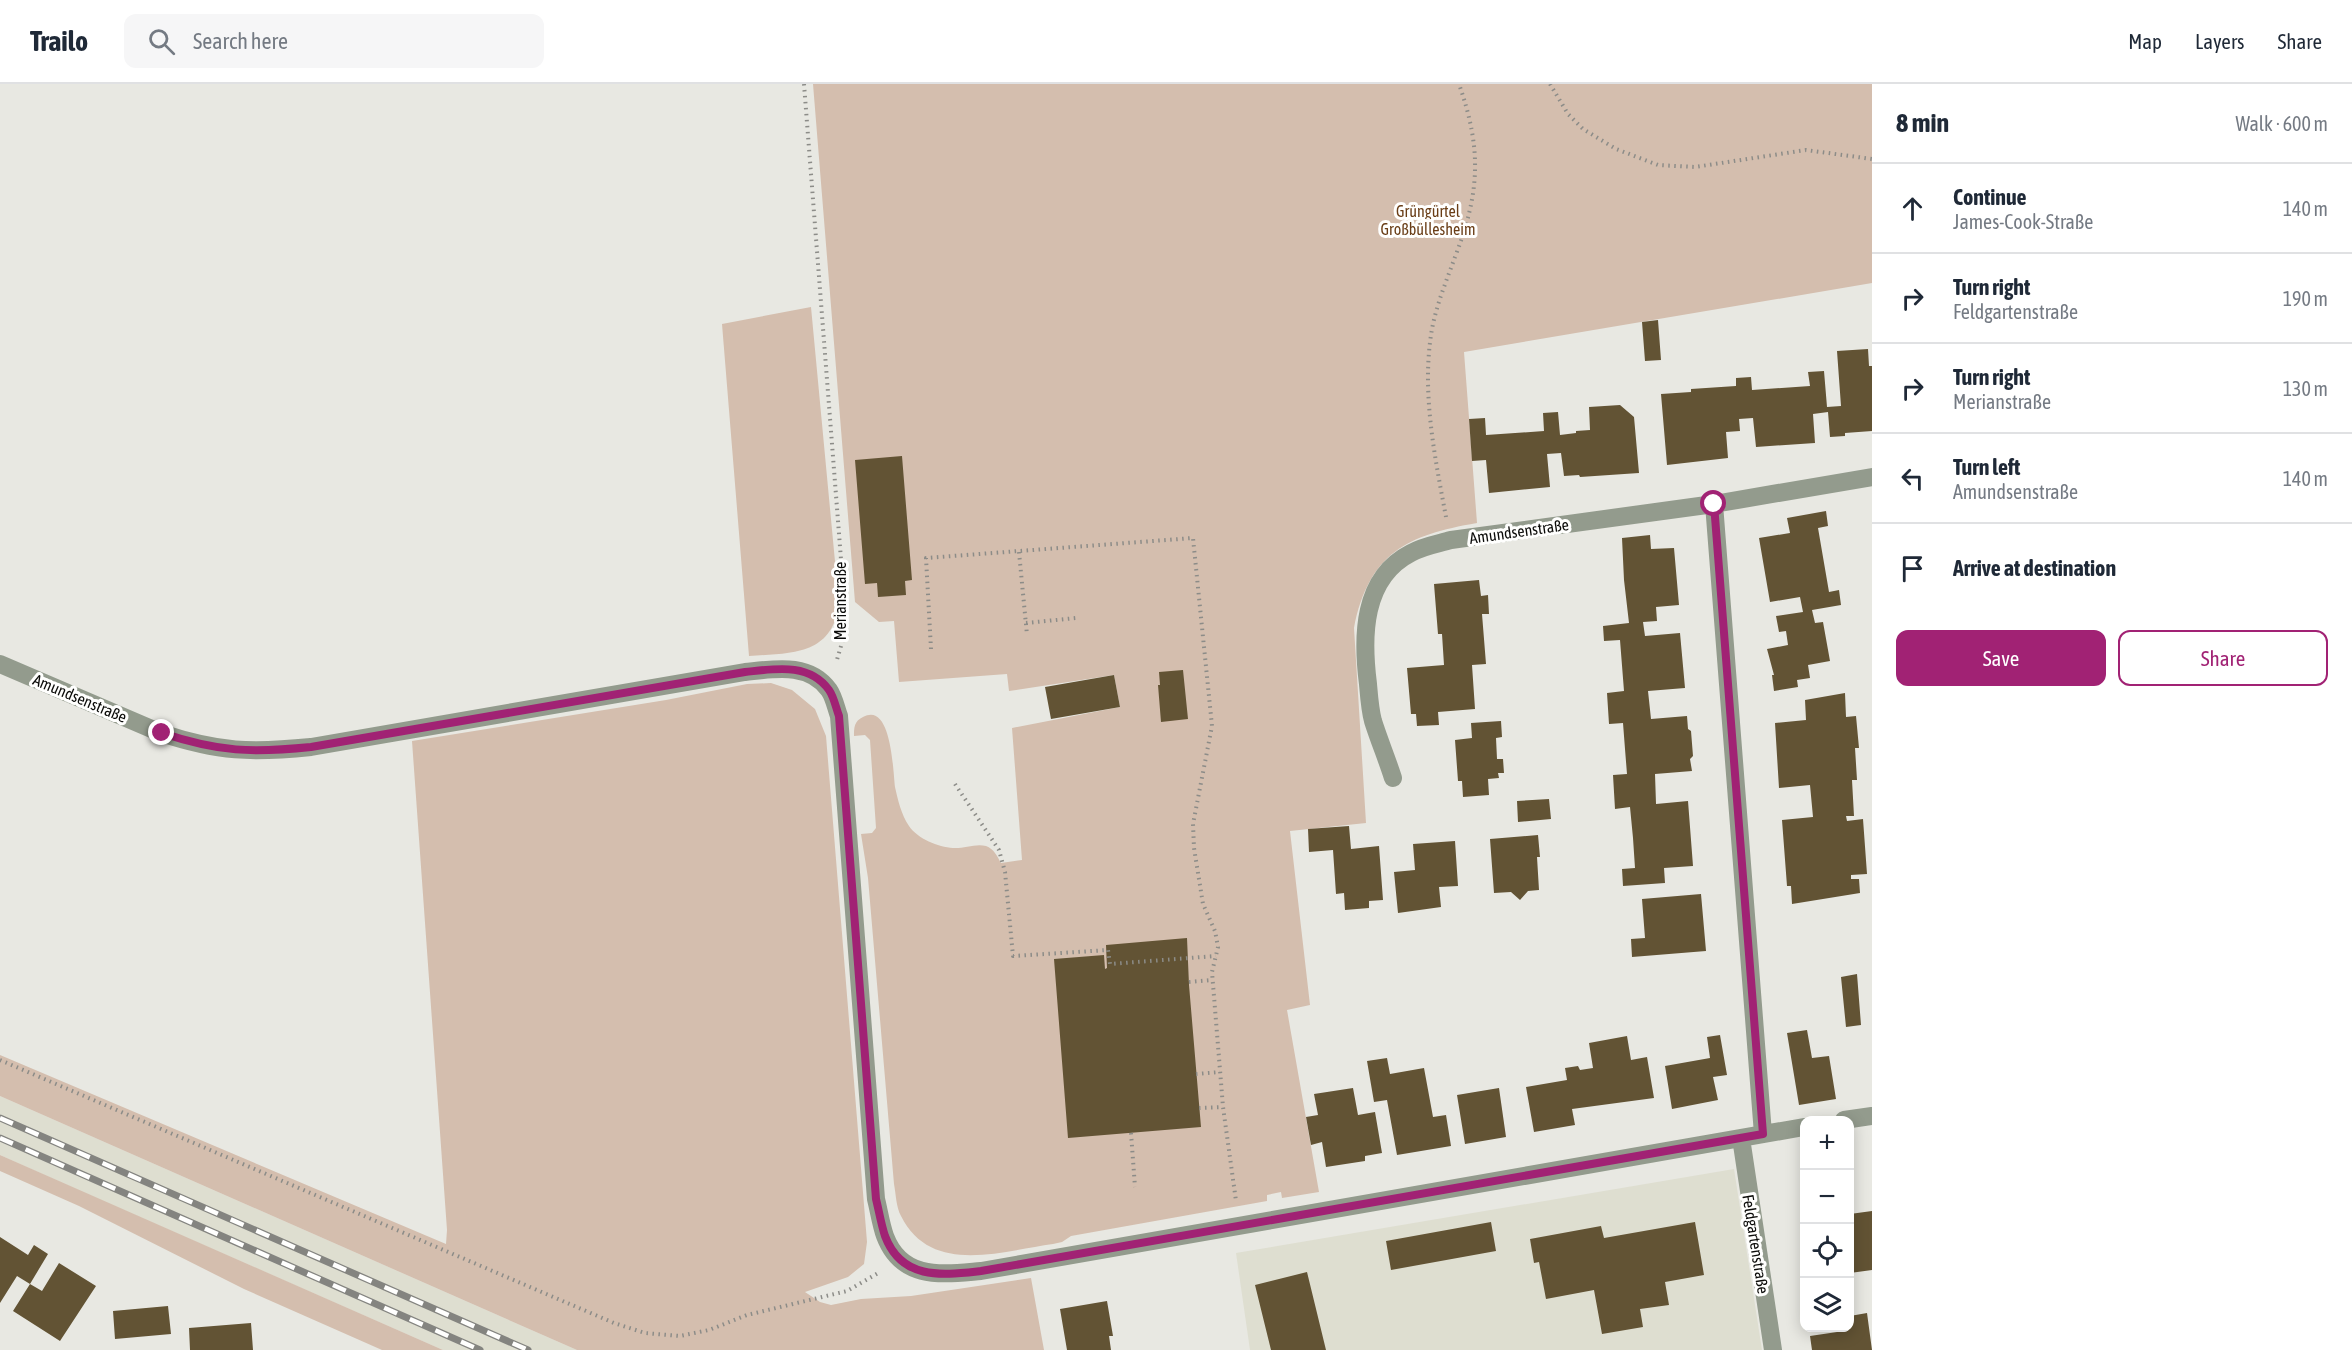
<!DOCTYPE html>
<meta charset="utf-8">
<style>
body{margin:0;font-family:"Asap Condensed",sans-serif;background:#f6f6f7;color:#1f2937}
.controls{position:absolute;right:18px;bottom:18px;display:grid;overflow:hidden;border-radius:12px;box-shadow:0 3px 15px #0003}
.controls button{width:54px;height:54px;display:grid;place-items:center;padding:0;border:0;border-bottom:2px solid #e0e1e3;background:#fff;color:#1f2937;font:30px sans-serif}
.stop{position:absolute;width:18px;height:18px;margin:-14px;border:4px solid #a12274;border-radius:50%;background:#fff}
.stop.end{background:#a12274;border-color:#fff;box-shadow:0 2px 6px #0008}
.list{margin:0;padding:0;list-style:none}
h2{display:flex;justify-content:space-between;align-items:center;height:78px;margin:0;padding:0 24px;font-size:26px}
h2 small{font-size:20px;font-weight:400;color:#747a83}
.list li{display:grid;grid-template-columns:39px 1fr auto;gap:18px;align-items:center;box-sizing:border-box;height:90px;padding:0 24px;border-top:2px solid #e0e1e3}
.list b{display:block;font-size:22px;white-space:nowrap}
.list p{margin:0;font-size:20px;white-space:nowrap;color:#747a83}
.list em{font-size:20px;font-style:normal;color:#747a83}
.actions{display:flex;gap:12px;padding:18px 24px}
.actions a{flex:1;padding:14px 0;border:2px solid #a12274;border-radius:12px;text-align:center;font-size:21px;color:#a12274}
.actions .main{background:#a12274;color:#fff}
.icon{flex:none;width:33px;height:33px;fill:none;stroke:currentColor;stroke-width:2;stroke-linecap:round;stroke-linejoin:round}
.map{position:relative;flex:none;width:1872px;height:1266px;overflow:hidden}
header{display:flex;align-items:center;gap:36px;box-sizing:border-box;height:84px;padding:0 30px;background:#fff;border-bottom:2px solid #e0e1e3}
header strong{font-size:28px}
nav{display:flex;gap:33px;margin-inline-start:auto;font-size:21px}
.search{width:420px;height:54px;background:#f6f6f7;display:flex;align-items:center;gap:15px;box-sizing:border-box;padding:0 21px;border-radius:12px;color:#747a83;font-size:22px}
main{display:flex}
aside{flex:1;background:#fff}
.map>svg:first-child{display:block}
.built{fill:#deded0}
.green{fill:#d4beae}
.building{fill:#625334}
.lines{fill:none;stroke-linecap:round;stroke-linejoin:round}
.path{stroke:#8c8c88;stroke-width:4;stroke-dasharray:1.5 4.5;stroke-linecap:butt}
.minor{stroke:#939b8d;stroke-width:18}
.rail-casing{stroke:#848480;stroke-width:7}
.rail{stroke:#fffffe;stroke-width:4.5;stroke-dasharray:14;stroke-linecap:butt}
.route{stroke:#a12274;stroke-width:8}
.labels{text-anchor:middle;stroke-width:6;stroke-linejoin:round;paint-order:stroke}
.park-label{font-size:16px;fill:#693d16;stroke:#fffffe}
.street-label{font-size:16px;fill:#0b0b09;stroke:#fffffe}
</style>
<header>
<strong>Trailo</strong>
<div class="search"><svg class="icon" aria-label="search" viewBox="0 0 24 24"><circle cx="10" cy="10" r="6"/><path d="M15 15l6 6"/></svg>Search here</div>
<nav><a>Map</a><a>Layers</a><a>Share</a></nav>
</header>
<main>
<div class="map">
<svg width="1872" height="1266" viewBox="0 0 1872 1266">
<rect width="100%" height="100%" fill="#e8e8e2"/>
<path class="built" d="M0 1012 577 1266H443L87 1110 0 1071Z
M1734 1085 1762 1266H1250L1236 1169Z"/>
<path class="green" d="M813 0H1872V199L1464 268 1477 439C1407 451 1369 469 1354 544L1366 739 1290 747 1310 921 1287 926 1319 1108 1282 1114 1281 1108 1267 1111V1117L1071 1152 1062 1158 1053 1160C1001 1167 931 1192 901 1132 896 1123 896 1110 894 1100L868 794 861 750 872 749 876 744 870 656 865 651 854 652C854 644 854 637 863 633 892 617 893 689 895 703 898 716 901 730 909 742 918 755 938 763 953 764 963 765 976 759 986 762 994 765 997 772 1001 779L1022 776 1012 644 1120 623 1114 591 1009 607 1007 590 899 598 894 537 879 538 855 518Z
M811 223 839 520C832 572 791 569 749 572L722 240Z
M771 599 792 606 815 625 826 652 867 1158 864 1180 848 1193 805 1208 820 1218 831 1221 861 1215 911 1212 1031 1194 1044 1266H577L0 1012V971L446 1160 447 1146 412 657 666 616 747 600Z
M0 1071 443 1266H382L244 1205 79 1122 0 1087Z"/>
<path class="building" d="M1658 236 1661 276 1645 277 1642 238Z
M1868 265 1869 282H1872V347L1845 349V352L1830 353 1828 328 1813 330 1815 359 1756 363 1753 334 1739 335 1740 347 1726 348 1728 374 1667 381 1661 310 1691 308V305L1736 302V294L1751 293 1752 306 1810 302 1808 288 1824 287 1827 323 1841 322 1837 267Z
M1620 321 1634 333 1639 389 1580 393 1579 391 1564 392 1561 369 1547 370 1550 403 1489 409 1486 376 1472 377 1469 335 1485 334 1486 351 1544 347 1543 329 1558 328 1560 351 1576 349V347L1590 346 1589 323Z
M902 372 912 496 905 497 906 511 878 513 877 499 865 500 855 376Z
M1826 427 1828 442 1818 444 1829 508 1839 506 1841 521 1812 526 1815 539 1823 538 1830 577 1808 581 1810 594 1797 596 1798 603 1774 607 1772 591H1774L1767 565 1788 561 1786 547 1779 548 1776 532 1803 528 1800 513 1770 518 1759 454 1790 449 1787 434Z
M1650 451 1651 465 1674 464 1679 521 1656 523 1657 537 1643 538 1645 552 1680 549 1685 604 1648 607 1651 635 1687 632 1688 645 1691 647 1693 672 1690 675 1692 687 1655 690 1656 720 1688 717 1693 782 1664 784 1665 799 1623 802 1622 785 1635 784 1633 754 1630 723 1615 725 1613 691 1627 690 1625 665 1623 639 1609 640 1607 609 1624 607 1620 556 1604 557 1603 542 1629 539 1624 496 1622 454Z
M1479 496 1481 512 1488 511 1489 530H1482L1486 580 1472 581 1475 625 1438 628 1439 641 1417 642 1416 630H1411L1407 584 1444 581 1442 550H1438L1434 500Z
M1183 586 1188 635 1161 638 1158 601H1160L1159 588Z
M1114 591 1120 623 1051 635 1045 603Z
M1845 609 1846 633 1856 632 1859 664H1855L1857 696H1852L1854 732H1846L1847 737 1863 735 1867 790 1851 791V795H1859L1860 809 1792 820 1791 802H1787L1782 736 1813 733 1810 701 1779 704 1775 639 1806 636 1805 616Z
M1501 637 1502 653 1496 654 1497 675H1503L1504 689H1498L1499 694 1488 695 1489 711 1463 713 1462 697H1458L1455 656 1472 654 1471 639Z
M1549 715 1551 735 1518 738 1517 717Z
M1349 742 1351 765 1379 762 1383 816 1369 817V824L1345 826 1344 809 1336 810 1333 766 1309 768 1308 745Z
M1538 751 1540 773H1537L1539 806 1528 807 1520 816 1511 808 1494 809 1490 755Z
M1455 757 1458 802 1439 803 1441 823 1398 829 1394 788 1415 786 1413 760Z
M1701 810 1706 867 1632 873 1631 855 1645 854 1642 815Z
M1187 854 1189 901 1201 1043 1068 1054 1054 875 1104 871 1105 885 1107 884 1106 861Z
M1857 890 1861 941 1846 943 1841 893Z
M1807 946 1812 974 1829 972 1836 1015 1799 1021 1787 949Z
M1720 951 1727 991 1713 993 1718 1016 1672 1025 1665 982 1710 974 1707 953Z
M1627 952 1631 976 1647 973 1654 1014 1572 1025 1575 1041 1534 1048 1526 1003 1567 996 1565 984 1578 982 1580 986 1593 984 1589 959Z
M1387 974 1390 990 1424 984 1433 1033 1446 1031 1451 1062 1397 1071 1387 1016 1374 1018 1367 977Z
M1353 1004 1358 1031 1375 1028 1382 1069 1365 1072V1077L1326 1083 1322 1058 1311 1061 1306 1033 1318 1031 1314 1010Z
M1499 1004 1506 1053 1465 1060 1457 1011Z
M1872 1127V1186L1850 1189V1130Z
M1491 1138 1496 1167 1391 1186 1386 1157Z
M1695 1138 1704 1191 1665 1198 1669 1221 1640 1225 1643 1243 1602 1250 1594 1206 1546 1215 1539 1178 1534 1179 1530 1155 1601 1142 1604 1154Z
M0 1153 28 1171 34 1161 48 1170 30 1200 17 1192 0 1219Z
M59 1179 96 1202 60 1257 13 1227 30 1200 42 1207Z
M1307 1188 1326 1266H1271L1255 1201Z
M1107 1217 1113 1252H1109L1111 1266H1067L1060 1225Z
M168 1222 171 1250 115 1255 113 1227Z
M1867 1229 1872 1266H1812L1810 1252 1837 1248 1836 1244H1850V1232Z
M251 1239 253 1266H190L189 1244Z"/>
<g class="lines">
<path class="path" d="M804 0 844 514V552L836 579
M1550 0 1568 30 1583 45 1616 65 1658 81 1695 83 1806 66 1872 75
M1446 433C1435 374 1422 311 1431 251 1435 224 1446 198 1455 173 1480 108 1482 66 1459 0
M1019 468 1027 551
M1026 539 1076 534
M931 565 926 474 1193 454 1212 642 1193 740 1194 764 1203 820 1215 847 1218 863 1212 888 1223 1023 1236 1117
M955 700 999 766 1005 788 1013 872 1108 866 1110 880 1216 872
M1189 898 1212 896
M0 976 614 1239 645 1249 680 1252 709 1246 747 1231 847 1207 880 1188
M1196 990 1220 988
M1199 1024 1223 1023
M1131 1049 1135 1103"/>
<path class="minor" d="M1714 420 1763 1050
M0 580 161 649C219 668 251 669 311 663L745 588C774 585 809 578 829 606 834 613 836 624 839 632L876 1115C879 1127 881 1141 885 1152 902 1197 943 1190 981 1187L1804 1043
M1393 694C1387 675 1379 656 1373 637 1370 626 1369 612 1368 600 1362 553 1362 494 1411 469 1423 462 1437 460 1451 456L1714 420 1872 393
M1844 1036 1872 1032
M1741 1054 1773 1266"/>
<g class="rail-casing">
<path id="rail" d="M0 1034 528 1266
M0 1054 480 1266"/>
</g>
<use href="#rail" class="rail"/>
</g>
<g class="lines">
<path class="route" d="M162 649C219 668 252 669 311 663L745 588C774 585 809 578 829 606 834 613 836 624 839 632L876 1115C879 1127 881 1140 885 1152 902 1197 943 1191 981 1187L1763 1050 1714 420"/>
</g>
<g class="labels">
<g class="park-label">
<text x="1428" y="133">Grüngürtel<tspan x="1428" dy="18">Großbüllesheim</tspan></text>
</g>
<g class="street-label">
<text transform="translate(1519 447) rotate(-8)" y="6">Amundsenstraße</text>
<text transform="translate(840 517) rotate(-90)" y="6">Merianstraße</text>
<text transform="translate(80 614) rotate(23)" y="6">Amundsenstraße</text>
<text transform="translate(1756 1160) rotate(81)" y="6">Feldgartenstraße</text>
</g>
</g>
</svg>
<div class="controls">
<button>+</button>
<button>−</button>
<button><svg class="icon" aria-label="locate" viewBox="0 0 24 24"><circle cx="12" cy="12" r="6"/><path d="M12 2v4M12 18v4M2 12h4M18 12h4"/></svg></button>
<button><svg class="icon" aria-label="layers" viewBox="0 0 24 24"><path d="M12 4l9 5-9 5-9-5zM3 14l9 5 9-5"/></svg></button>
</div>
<div class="stop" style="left:1714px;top:420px"></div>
<div class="stop end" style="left:162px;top:649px"></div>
</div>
<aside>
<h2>8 min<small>Walk · 600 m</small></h2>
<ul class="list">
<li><svg class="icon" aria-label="ahead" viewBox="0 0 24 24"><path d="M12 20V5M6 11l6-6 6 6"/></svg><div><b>Continue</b><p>James-Cook-Straße</p></div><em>140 m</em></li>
<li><svg class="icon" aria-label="right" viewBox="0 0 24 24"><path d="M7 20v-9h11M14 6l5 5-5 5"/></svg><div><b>Turn right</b><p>Feldgartenstraße</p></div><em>190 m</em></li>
<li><svg class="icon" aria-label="right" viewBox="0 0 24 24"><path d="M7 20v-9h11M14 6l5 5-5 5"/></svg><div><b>Turn right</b><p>Merianstraße</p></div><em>130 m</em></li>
<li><svg class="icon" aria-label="left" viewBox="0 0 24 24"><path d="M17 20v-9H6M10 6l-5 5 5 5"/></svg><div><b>Turn left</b><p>Amundsenstraße</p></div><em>140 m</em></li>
<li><svg class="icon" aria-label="arrive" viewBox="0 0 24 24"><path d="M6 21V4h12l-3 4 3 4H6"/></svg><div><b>Arrive at destination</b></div></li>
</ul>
<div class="actions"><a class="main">Save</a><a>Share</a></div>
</aside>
</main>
